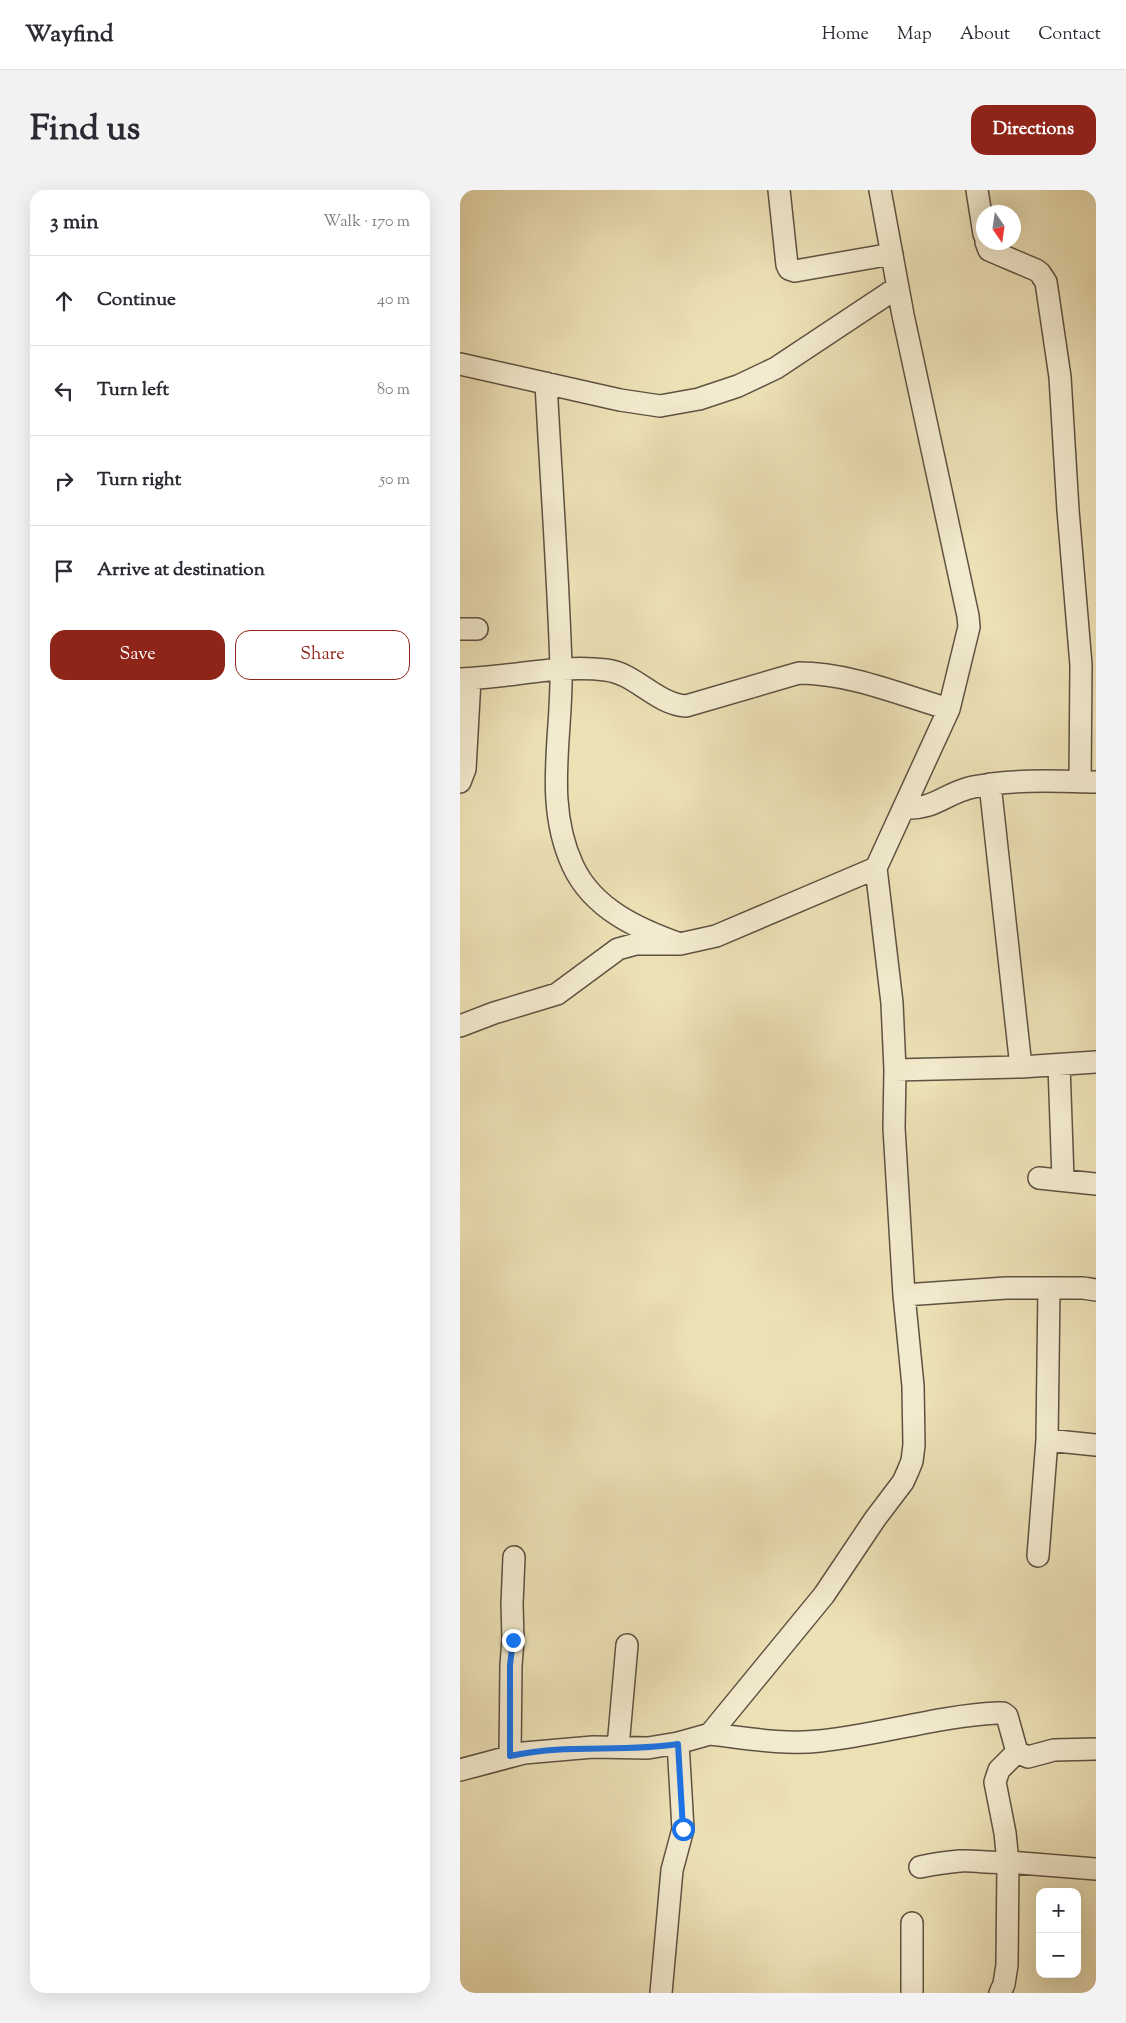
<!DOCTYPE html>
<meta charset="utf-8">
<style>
body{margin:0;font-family:"Sorts Mill Goudy",serif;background:#f2f2f3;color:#2b2b33}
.controls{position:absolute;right:15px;bottom:15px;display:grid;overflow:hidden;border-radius:10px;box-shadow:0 5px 20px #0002}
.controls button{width:45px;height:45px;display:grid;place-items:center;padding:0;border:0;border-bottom:1px solid #e1e1e2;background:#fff;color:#2b2b33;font:25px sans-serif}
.compass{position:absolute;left:516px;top:15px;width:45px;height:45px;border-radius:50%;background:#fff;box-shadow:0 5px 20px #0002;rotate:167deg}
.stop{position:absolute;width:15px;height:15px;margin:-11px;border:4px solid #1a73e8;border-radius:50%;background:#fff}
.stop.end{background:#1a73e8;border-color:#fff;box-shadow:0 1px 5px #0008}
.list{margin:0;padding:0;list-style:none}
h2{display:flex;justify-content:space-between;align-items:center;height:65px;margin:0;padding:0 20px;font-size:21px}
h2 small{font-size:16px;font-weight:400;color:#7c7c81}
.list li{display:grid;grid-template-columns:32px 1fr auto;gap:15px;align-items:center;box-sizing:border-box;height:90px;padding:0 20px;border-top:1px solid #e1e1e2}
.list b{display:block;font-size:19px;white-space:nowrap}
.list em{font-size:16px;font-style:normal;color:#7c7c81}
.actions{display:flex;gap:10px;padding:15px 20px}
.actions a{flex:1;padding:11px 0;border:1px solid #8f2418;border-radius:15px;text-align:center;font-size:18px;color:#8f2418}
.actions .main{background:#8f2418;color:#fff}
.icon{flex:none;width:28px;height:28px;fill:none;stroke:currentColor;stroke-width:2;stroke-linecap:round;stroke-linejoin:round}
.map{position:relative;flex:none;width:636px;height:1803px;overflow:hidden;border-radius:15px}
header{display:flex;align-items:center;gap:30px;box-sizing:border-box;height:70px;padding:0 25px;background:#fff;border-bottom:1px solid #e1e1e2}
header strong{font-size:24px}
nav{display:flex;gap:28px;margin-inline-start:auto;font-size:18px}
.intro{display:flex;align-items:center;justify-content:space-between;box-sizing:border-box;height:120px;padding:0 30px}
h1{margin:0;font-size:35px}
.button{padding:12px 22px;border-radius:15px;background:#8f2418;color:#fff;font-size:18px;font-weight:700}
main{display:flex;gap:30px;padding:0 30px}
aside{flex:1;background:#fff;border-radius:15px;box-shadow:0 5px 20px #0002}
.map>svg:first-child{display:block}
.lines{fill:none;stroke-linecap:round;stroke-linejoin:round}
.minor-casing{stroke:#5f5242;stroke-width:24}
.minor{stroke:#f3ebcf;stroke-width:21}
.route{stroke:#1a73e8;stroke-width:6}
</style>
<header>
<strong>Wayfind</strong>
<nav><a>Home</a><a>Map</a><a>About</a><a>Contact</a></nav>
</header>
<div class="intro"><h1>Find us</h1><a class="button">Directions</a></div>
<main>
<aside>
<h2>3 min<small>Walk · 170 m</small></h2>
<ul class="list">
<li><svg class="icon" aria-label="ahead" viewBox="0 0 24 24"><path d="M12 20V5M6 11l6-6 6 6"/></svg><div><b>Continue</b></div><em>40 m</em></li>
<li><svg class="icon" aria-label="left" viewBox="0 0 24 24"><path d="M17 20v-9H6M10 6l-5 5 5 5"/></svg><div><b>Turn left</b></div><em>80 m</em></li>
<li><svg class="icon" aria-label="right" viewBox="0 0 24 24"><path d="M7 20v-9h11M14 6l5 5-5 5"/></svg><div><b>Turn right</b></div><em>50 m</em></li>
<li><svg class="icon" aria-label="arrive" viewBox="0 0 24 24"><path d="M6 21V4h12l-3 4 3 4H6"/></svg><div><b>Arrive at destination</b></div></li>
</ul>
<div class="actions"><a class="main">Save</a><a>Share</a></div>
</aside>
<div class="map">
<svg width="636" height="1803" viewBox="0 0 636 1803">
<rect width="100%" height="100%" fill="#ece0b5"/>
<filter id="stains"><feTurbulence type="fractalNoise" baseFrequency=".004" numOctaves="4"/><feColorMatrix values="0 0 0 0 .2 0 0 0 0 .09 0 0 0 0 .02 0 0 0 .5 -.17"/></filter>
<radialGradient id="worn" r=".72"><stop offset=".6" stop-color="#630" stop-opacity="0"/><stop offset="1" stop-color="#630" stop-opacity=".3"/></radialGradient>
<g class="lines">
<g class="minor-casing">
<path id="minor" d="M319 0 327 75 329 79 335 81 432 64
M517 0 524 44
M526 52 529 60 576 80 580 83 586 92 600 187 608 320 621 475 620 592
M0 174 160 210 200 216 239 209 278 196 316 178 438 97
M86 193C91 288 98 382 101 477 103 544 83 612 113 676 133 719 178 739 220 754
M0 439H17
M0 489C48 488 98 474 146 480 175 483 196 514 226 516L339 483C390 483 441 505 489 519
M0 592 5 579 10 489
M530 594 561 877
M444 618C475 620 485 603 513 597 553 589 595 591 636 592
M0 836 34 823 97 804 158 759 176 754H220L256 746 416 678
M599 875 603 989
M435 880 561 877 636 872
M579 988 636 994
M444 1105 546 1098H623L636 1100
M587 1250 636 1255
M578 1366 587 1250 589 1098
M250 1544C286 1548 323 1555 360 1551 419 1545 477 1526 537 1523H543L547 1526 557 1562 568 1567 594 1560 636 1559
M158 1557 167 1455
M50 1566 51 1475 53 1450 52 1414 54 1367
M0 1580 64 1563 133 1557 188 1558 218 1553 250 1544 364 1405 415 1329 443 1292 448 1281 452 1271 454 1255 453 1196 444 1105 434 938 435 880 432 813 416 678 489 519 509 437 508 426 443 125 420 0
M460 1677C474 1674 487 1672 500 1671 516 1670 532 1674 548 1672L545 1643 535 1592 539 1580 557 1562
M452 1733V1803
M201 1803 212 1680 223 1639 218 1553
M540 1803 544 1794 547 1775 548 1672 636 1679"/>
</g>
<use href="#minor" class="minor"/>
</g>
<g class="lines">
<path class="route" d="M53 1450 50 1475V1566C106 1553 162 1563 218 1554L223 1639"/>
</g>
<rect width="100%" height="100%" filter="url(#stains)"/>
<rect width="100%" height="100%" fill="url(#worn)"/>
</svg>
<div class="controls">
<button>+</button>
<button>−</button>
</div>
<svg class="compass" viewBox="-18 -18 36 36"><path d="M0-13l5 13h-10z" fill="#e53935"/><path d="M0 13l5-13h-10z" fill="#7c7c81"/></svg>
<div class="stop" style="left:223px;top:1639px"></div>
<div class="stop end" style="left:53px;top:1450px"></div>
</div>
</main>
